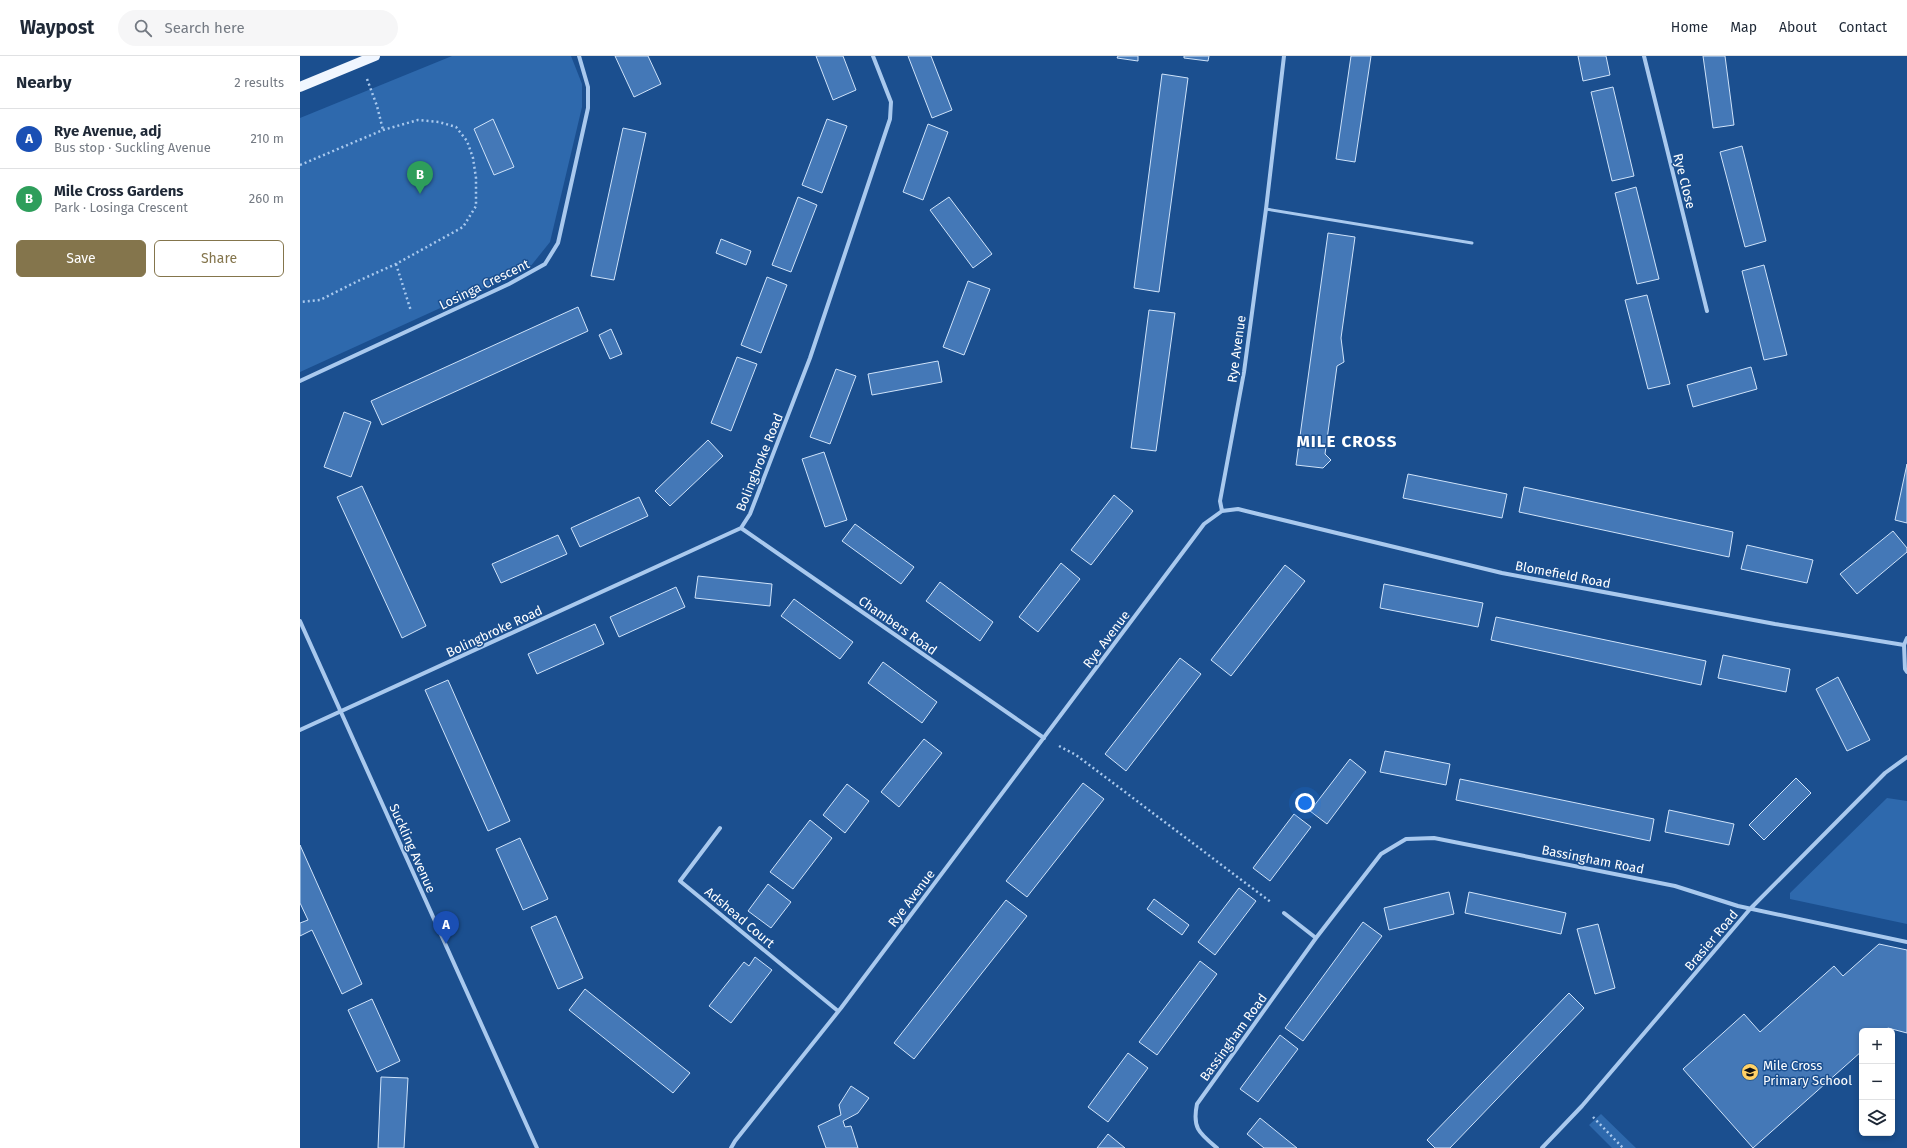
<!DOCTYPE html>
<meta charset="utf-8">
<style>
body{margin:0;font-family:"Fira Sans",sans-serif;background:#f6f6f7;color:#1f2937}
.controls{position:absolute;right:12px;bottom:12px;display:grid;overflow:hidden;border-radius:6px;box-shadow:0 2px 6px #0003}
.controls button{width:36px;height:36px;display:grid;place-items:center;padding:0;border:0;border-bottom:1px solid #e0e1e3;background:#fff;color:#1f2937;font:20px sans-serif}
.you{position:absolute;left:1005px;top:747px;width:14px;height:14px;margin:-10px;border:3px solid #fff;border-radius:50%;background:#1a73e8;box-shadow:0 0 0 6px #1a73e833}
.badge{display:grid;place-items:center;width:26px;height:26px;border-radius:50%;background:#84754c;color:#fff;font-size:13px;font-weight:700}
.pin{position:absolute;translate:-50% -33px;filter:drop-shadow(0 1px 2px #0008)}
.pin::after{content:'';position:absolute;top:21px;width:14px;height:12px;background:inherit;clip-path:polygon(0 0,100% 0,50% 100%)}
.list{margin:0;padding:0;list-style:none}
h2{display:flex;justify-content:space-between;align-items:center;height:52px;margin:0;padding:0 16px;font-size:17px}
h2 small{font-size:13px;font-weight:400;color:#747a83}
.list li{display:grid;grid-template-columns:26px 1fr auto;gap:12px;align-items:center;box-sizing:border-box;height:60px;padding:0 16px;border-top:1px solid #e0e1e3}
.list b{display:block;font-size:15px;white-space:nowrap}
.list p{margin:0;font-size:13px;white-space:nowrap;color:#747a83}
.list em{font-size:13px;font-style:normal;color:#747a83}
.actions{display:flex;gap:8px;padding:12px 16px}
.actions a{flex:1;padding:9px 0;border:1px solid #84754c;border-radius:6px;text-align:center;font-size:14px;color:#84754c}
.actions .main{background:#84754c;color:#fff}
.icon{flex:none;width:22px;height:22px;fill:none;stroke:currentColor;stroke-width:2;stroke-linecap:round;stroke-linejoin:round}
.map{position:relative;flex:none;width:1607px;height:1092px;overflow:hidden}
header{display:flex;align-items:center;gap:24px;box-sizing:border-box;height:56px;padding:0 20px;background:#fff;border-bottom:1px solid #e0e1e3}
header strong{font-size:19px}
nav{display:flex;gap:22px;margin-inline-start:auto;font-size:14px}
.search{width:280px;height:36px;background:#f6f6f7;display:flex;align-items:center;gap:10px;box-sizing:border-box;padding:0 14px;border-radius:22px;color:#747a83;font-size:15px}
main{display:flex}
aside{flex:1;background:#fff}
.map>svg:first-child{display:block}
.green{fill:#2e69ad}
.building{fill:#4478b7;stroke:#cfe3fa}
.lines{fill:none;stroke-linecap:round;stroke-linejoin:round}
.path{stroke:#a9c9ee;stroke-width:2.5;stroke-dasharray:2 3;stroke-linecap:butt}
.lane{stroke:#a9c9ee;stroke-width:3}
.street{stroke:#a9c9ee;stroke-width:4}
.primary{stroke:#f0f6ff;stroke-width:10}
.labels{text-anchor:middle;stroke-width:3;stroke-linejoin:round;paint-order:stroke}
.street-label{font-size:13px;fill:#fff;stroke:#1b4f8f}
.poi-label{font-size:13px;fill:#fff;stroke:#1b4f8f;text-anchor:start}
.district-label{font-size:17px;font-weight:bold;letter-spacing:1px;fill:#fff;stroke:#1b4f8f}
</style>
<header>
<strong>Waypost</strong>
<div class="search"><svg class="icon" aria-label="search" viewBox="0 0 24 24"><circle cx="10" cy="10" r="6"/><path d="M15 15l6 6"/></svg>Search here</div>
<nav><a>Home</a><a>Map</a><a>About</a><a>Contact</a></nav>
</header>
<main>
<aside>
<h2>Nearby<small>2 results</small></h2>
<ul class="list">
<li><span class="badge" style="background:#1a4fb4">A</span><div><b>Rye Avenue, adj</b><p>Bus stop · Suckling Avenue</p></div><em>210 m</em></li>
<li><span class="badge" style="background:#2e9e5b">B</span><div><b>Mile Cross Gardens</b><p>Park · Losinga Crescent</p></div><em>260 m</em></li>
</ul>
<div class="actions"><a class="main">Save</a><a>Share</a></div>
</aside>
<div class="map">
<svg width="1607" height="1092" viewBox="0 0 1607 1092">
<rect width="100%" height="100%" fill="#1b4f8f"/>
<path class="green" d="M152 0H271L282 28V51L250 186 230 211 0 316V62Z
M1587 742 1607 745V868L1490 843V837Z
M1301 1058 1336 1092H1312L1289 1069Z"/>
<path class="building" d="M315 0H348L361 28 334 41Z
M516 0H543L556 34 533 44Z
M608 0H631L652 54 632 62Z
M818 0H838V5L817 2Z
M884 0H909L908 5 884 2Z
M1051 0H1071L1055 106 1036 103Z
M1278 0H1306L1310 19 1283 25Z
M1403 0H1425L1434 69 1413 72Z
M862 18 888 22 859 236 834 232Z
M1313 31 1334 120 1312 125 1291 36Z
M193 63 214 111 194 119 174 73Z
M527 63 547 70 522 137 502 129Z
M628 68 648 76 623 144 603 136Z
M323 72 346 77 314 224 291 220Z
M1442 90 1466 185 1445 191 1420 96Z
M1336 131 1359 223 1337 228 1315 137Z
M498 141 517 149 491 216 472 209Z
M649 141 692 198 673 212 630 154Z
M1028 177 1055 181 1041 282 1044 306 1037 310 1025 398 1031 404 1023 412 996 409Z
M421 183 451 195 446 209 416 197Z
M1464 209 1487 299 1464 304 1442 215Z
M467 221 487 229 461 297 441 289Z
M668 225 690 233 664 299 643 291Z
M1347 239 1370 328 1348 333 1325 244Z
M278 251 288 275 82 369 71 345Z
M849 254 875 257 856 395 831 392Z
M311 273 322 298 310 303 299 279Z
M437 301 457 308 431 375 411 367Z
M638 305 642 326 572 339 568 318Z
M1451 311 1457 333 1393 351 1387 329Z
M536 313 556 320 530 388 510 381Z
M44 356 71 366 51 421 24 411Z
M408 384 423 400 370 450 355 435Z
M524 396 547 464 525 471 502 403Z
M1607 408V467L1595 464Z
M1108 418 1207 438 1202 462 1103 442Z
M62 430 126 570 102 582 37 441Z
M1224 431 1433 476 1429 501 1219 456Z
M814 439 833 455 791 509 771 494Z
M339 441 348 460 280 491 271 472Z
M555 468 614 511 601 528 542 485Z
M1593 475 1607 492V496L1557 538 1540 518Z
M258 479 267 498 201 527 192 508Z
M1447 489 1513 504 1507 527 1441 513Z
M761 507 780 523 738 576 719 561Z
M985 509 1005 525 931 620 911 604Z
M398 520 472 528 470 550 395 542Z
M640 526 693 566 680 585 626 545Z
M1084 528 1183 547 1178 571 1080 552Z
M376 531 385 551 319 581 310 561Z
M494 543 553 586 540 603 481 560Z
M1196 561 1406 605 1401 629 1191 584Z
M295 568 304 588 237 618 228 598Z
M1423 599 1490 613 1486 636 1418 622Z
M880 602 901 618 826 715 805 698Z
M583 606 637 646 622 667 568 627Z
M1538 621 1570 684 1547 695 1516 633Z
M148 624 210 765 188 775 125 634Z
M624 683 642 697 599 751 581 736Z
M1085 695 1150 708 1146 729 1080 716Z
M1050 703 1066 716 1027 768 1010 755Z
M1496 722 1511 737 1464 784 1449 769Z
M1160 723 1354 763 1350 785 1156 744Z
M783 727 804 743 727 841 706 825Z
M547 728 569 745 545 777 523 759Z
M1369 754 1434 768 1429 789 1365 776Z
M994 758 1011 771 970 825 953 812Z
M510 764 532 782 493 833 470 816Z
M220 782 248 843 223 854 196 793Z
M0 789 62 928 42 938 12 874 0 880V867L8 864 0 847Z
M468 828 491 846 471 872 448 855Z
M939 832 956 845 915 899 898 886Z
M1149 836 1154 858 1089 874 1084 852Z
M1169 836 1266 857 1261 878 1165 857Z
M854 843 889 869 882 879 847 853Z
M706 844 727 860 614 1003 594 987Z
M256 860 283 922 258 933 231 871Z
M1063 866 1082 880 1003 985 985 972Z
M1298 868 1315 932 1295 938 1277 873Z
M1579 888 1607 894V977L1588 972 1584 975H1562V995L1453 1092 1383 1013 1444 958 1460 976 1534 910 1543 920Z
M455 901 472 914 431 967 409 950 444 906 449 910Z
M900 905 917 918 857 999 839 986Z
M285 933 390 1017 373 1037 269 954Z
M1269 937 1284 952 1150 1092H1135L1127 1084Z
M72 943 100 1005 77 1016 48 954Z
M980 979 998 993 958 1046 940 1033Z
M828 997 848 1012 808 1066 788 1051Z
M81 1021 108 1022 104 1092H78Z
M551 1030 569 1042 558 1057 543 1065 545 1071 551 1070 558 1092H526L518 1070 541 1059 539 1049Z
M960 1062 997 1092H964L947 1078Z
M808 1078 825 1092H797Z"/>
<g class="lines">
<path class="path" d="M67 23 77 50 83 74
M0 109 83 74 118 64 139 66 156 71 167 85 173 102 176 122V150L163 171 96 208 58 225 20 244 0 246
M96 208 111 255
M759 690 776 699 972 847
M1293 1061 1323 1092"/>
<path class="lane" d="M966 153 1172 187"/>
<path class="street" d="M1344 0 1407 255
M0 325 209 228 245 208 258 187 288 52V31L279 0
M922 455 938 453 954 457 1202 517 1475 568 1604 589
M441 472 744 682
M0 565 237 1092
M1607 582 1604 589 1605 613 1607 616
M0 674 441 472 450 458 510 302 590 63 591 46 573 0
M420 772 380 825 538 955
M984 857 1016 882
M431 1092 435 1085 541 952 904 468 922 455 920 445 944 316 966 153 984 0
M917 1092C899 1077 892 1072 897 1048L1016 882 1081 798 1106 783 1134 782 1375 830 1438 850 1607 886
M1242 1092 1282 1050 1450 853 1585 717 1607 701"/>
<path class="primary" d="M0 31 75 0"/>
</g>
<defs>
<g id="school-disc" transform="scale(0.9)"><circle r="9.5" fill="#ffd166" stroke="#1b4f8f"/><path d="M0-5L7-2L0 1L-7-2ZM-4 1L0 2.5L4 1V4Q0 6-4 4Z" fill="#111"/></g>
</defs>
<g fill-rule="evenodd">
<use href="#school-disc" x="1450" y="1016"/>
</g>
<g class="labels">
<g class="street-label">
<text transform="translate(1385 125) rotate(76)" y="5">Rye Close</text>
<text transform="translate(184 228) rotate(-26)" y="5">Losinga Crescent</text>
<text transform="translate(936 293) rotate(-82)" y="5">Rye Avenue</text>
<text transform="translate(459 406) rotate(-68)" y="5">Bolingbroke Road</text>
<text transform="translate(1263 518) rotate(11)" y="5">Blomefield Road</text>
<text transform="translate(598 569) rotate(35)" y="5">Chambers Road</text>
<text transform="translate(194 575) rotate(-25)" y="5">Bolingbroke Road</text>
<text transform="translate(806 583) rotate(-53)" y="5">Rye Avenue</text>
<text transform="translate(113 792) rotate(66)" y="5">Suckling Avenue</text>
<text transform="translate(1293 803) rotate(11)" y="5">Bassingham Road</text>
<text transform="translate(611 842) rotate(-53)" y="5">Rye Avenue</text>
<text transform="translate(440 861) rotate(40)" y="5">Adshead Court</text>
<text transform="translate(1411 884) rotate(-50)" y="5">Brasier Road</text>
<text transform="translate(933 981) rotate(-54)" y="5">Bassingham Road</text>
</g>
<g class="poi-label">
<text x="1463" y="1014">Mile Cross<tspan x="1463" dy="15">Primary School</tspan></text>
</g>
<g class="district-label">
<text x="1047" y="391">MILE CROSS</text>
</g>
</g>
</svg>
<div class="controls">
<button>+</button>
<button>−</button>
<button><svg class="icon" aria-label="layers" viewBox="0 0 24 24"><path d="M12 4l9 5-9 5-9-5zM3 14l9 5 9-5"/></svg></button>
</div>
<div class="you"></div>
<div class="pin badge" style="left:146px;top:888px;background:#1a4fb4">A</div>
<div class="pin badge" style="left:120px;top:138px;background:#2e9e5b">B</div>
</div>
</main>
